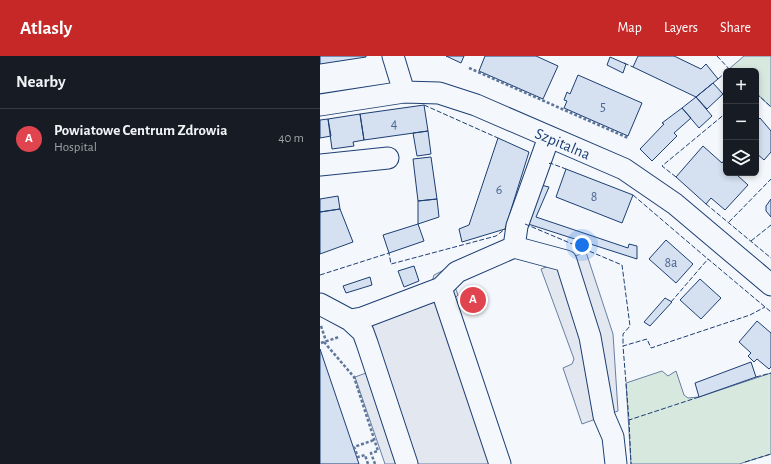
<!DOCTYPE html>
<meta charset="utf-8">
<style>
body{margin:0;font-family:"Alegreya Sans",sans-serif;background:#20242c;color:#f1f3f6}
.controls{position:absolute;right:12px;top:12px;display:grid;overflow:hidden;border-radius:6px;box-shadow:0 2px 6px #0003}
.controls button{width:36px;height:36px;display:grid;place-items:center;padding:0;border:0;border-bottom:1px solid #363941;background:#171b24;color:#f1f3f6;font:20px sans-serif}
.you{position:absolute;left:262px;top:189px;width:14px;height:14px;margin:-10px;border:3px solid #fff;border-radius:50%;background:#1a73e8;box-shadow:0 0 0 6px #1a73e833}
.badge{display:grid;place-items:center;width:26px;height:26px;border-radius:50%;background:#c62828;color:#fff;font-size:13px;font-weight:700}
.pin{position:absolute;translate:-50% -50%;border:2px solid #fff;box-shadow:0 1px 4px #0006}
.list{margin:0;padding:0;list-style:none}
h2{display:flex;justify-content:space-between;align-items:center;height:52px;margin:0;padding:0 16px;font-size:17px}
h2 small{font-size:13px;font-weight:400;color:#9ea1a6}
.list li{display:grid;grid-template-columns:26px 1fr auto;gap:12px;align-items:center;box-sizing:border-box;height:60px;padding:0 16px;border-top:1px solid #363941}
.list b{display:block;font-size:15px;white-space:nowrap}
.list p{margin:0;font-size:13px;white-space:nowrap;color:#9ea1a6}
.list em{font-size:13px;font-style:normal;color:#9ea1a6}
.icon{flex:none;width:22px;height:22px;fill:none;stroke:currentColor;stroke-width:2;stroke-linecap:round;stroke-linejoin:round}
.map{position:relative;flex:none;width:451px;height:408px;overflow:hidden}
header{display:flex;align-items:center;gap:24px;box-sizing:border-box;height:56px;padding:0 20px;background:#c62828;color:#fff}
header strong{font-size:19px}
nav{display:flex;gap:22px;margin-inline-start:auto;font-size:14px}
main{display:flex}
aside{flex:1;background:#171b24}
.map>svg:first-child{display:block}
.green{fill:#d7e8df;stroke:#687fa3}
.parking{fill:#e3e8f0;stroke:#687fa3}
.building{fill:#d5e0f0;stroke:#1d3f73}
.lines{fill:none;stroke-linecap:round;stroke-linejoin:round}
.minor-casing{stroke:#1d3f73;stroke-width:23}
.path{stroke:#5e769c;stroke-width:2.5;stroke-dasharray:3 2;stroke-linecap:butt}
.minor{stroke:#f4f7fb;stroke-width:21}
.fence{stroke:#1d3f73;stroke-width:1;stroke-dasharray:5 2;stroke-linecap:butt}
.labels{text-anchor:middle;stroke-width:3;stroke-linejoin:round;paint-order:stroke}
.number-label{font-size:14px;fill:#4b6792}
.street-label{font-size:16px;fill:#1d3f73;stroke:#f4f7fb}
</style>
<header>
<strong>Atlasly</strong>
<nav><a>Map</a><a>Layers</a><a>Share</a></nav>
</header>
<main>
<aside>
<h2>Nearby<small></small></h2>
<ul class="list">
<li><span class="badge" style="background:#e0444e">A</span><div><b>Powiatowe Centrum Zdrowia</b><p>Hospital</p></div><em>40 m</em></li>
</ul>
</aside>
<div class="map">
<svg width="451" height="408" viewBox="0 0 451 408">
<rect width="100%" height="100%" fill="#f4f7fb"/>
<path class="green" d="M424 0H451V51L436 37V15H411L409 13Z
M342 315 348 320 356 315 364 339 368 342 379 341 451 317V398L419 408H311L306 327Z"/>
<path class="parking" d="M266 196 293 278 298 355 262 368 243 312 252 308 254 303 221 213Z
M128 212 138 239 134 243 189 408H65L35 321 49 316 35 254 112 226 114 219Z"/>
<path class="building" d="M0 0H46V1L0 8Z
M126 0H144L141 7Z
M165 0H216L238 10 223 43 159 15Z
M318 0H354L381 13 386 8 398 23 376 41 313 11Z
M290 1 306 8 303 17 287 9Z
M258 19 322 47 308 80 244 52 247 45 244 44 247 36 250 38Z
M393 27 403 38 387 53 376 41Z
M376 41 392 60 379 72 362 52Z
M104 49 108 75 44 84 40 58Z
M362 52 371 62 354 77 357 80 332 105 320 93 344 68 342 67Z
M40 58 44 84 33 86 34 90 12 93 8 63Z
M436 62 438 64 440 62 451 75V96L444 104 436 97Z
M8 63 11 80 0 82V64Z
M108 75 111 98 97 100 93 77Z
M178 82 209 96 185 173 142 186 139 173 149 169Z
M383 90 402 107 406 102V117H419L417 119 428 129 405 154 391 142 386 148 356 121Z
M111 101 117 143 98 145 93 103Z
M246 113 313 139 302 167 236 141Z
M221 129 229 131 216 161 308 192 309 188 317 190V203L205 167Z
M18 140 20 153 0 156V143Z
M117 143 119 161 98 168V145Z
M451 143V161L446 155V150Z
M20 153 33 186 0 198V156Z
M98 168 104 185 69 197 63 179Z
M346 184 373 208 356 227 329 203Z
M94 210 99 225 84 231 78 215Z
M50 221 52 229 26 237 23 230Z
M380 223 401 242 381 263 360 244Z
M345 242 352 246 330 270 324 266Z
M437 265 451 277V311L449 313 437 303 434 306 428 300 431 297 419 286Z
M0 293 39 408H0Z
M431 306 436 321 379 341 375 327Z"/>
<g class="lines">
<g class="minor-casing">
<path id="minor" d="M73 0 84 36
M0 49 84 36 119 37 156 49 304 113 355 148 451 229
M0 109 68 102
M194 191 197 170 229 81
M121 232 180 408
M0 248 30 264 42 262 121 232 137 216 194 191 246 205 270 281 284 360 293 381 296 408
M30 264 43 276 47 287 87 408"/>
</g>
<path class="path" d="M149 12 308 82
M1 270 6 285
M4 286 34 321 58 395 51 397 55 408
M1 287 19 281
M48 408 45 399 38 401 34 391 54 384"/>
<use href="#minor" class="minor"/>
<path class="fence" d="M397 0 411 15
M304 7 313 11
M398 23 406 16
M436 37 451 51
M104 49 178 82
M229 108 230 107 246 113
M356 121 342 110 406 57
M313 139 389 204
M386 148 451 202
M409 166 451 123
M205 168 302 209 310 270 303 278V290
M431 185 451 169
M0 219 69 197 71 208 176 180 185 173
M351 246 388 203 451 256
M436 321 451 317
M379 341 309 364 303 290 327 283 331 292 430 259 445 251
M309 364 311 408
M425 406 451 398"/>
</g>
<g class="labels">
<g class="number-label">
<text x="283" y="55">5</text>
<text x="74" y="72">4</text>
<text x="179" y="138">6</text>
<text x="274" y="145">8</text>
<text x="351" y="211">8a</text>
</g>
<g class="street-label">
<text transform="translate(243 87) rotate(23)" y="6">Szpitalna</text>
</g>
</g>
</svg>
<div class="controls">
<button>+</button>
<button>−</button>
<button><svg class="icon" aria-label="layers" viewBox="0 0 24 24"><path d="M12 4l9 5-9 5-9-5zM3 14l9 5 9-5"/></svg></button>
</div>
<div class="you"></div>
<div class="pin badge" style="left:153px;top:244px;background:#e0444e">A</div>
</div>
</main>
